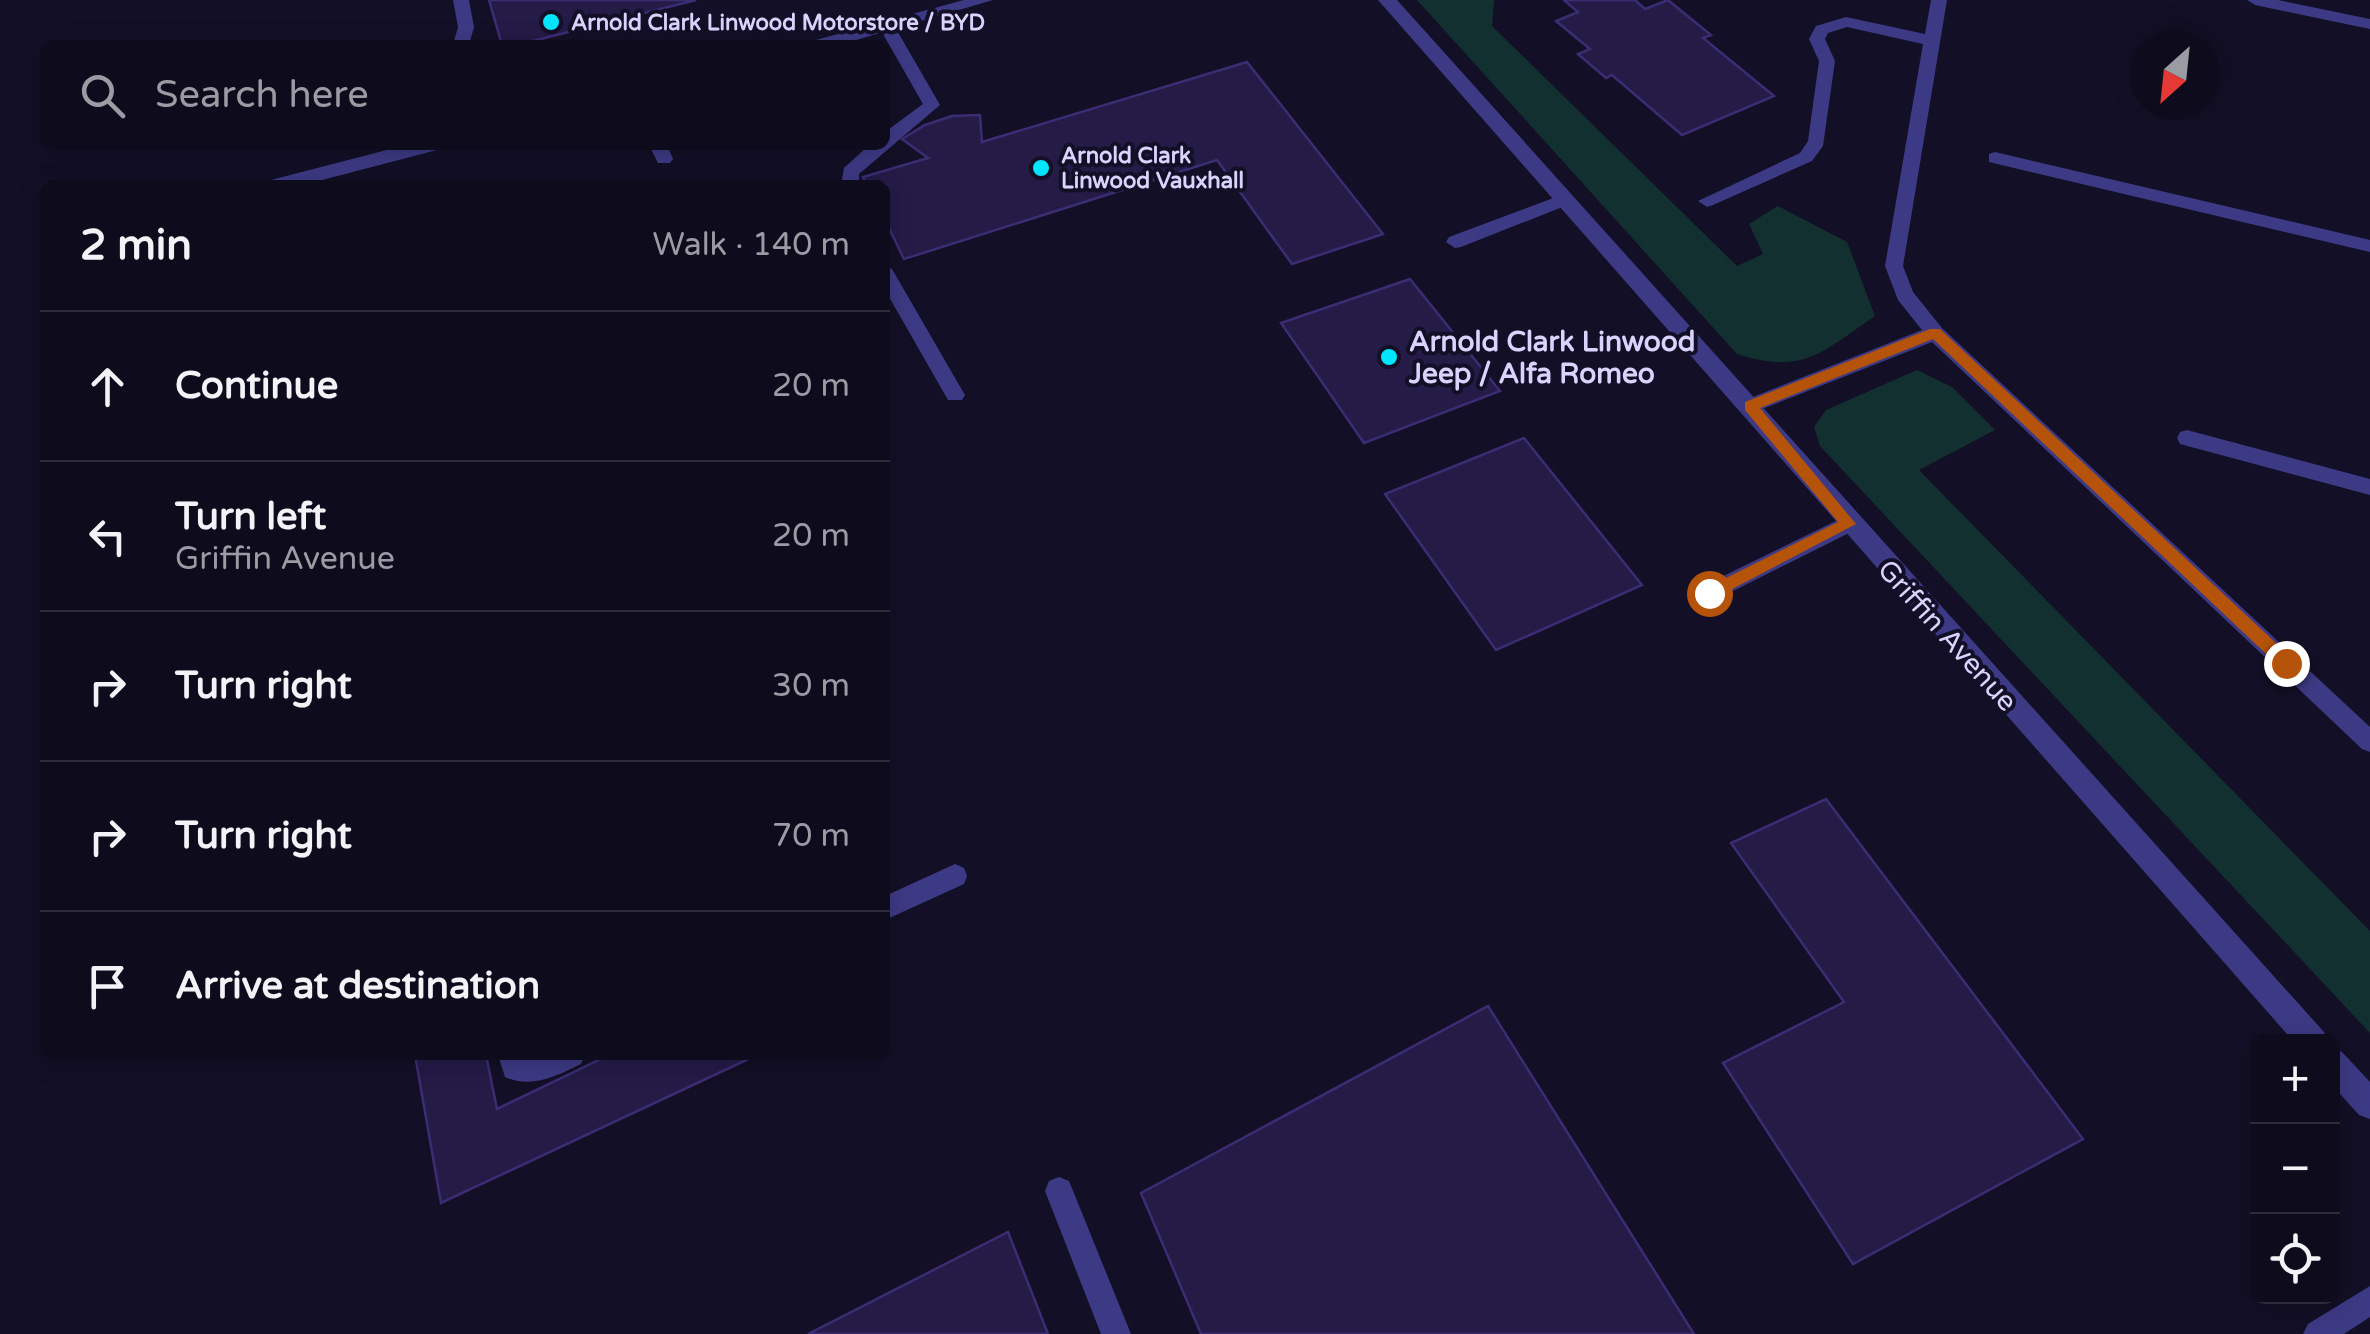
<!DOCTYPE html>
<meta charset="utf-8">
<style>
body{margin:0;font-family:"Varela Round",sans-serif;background:#1c1929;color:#f1f3f6}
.controls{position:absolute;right:30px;bottom:30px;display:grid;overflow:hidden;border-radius:15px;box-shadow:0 5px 25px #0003}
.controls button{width:90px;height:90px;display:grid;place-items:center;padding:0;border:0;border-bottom:2px solid #2e2b3b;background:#0e0b1c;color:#f1f3f6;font:50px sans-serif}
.compass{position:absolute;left:2130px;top:30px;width:90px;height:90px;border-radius:50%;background:#0e0b1c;box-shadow:0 5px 25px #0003;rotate:207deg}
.stop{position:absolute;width:30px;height:30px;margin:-22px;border:8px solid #b45309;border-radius:50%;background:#fff}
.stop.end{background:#b45309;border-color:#fff;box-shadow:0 2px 10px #0008}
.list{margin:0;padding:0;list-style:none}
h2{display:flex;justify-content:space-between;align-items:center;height:130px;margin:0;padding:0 40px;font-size:42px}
h2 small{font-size:32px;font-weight:400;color:#9b9ba3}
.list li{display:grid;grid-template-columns:65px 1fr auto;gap:30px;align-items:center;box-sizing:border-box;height:150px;padding:0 40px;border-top:2px solid #2e2b3b}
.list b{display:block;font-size:38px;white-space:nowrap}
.list p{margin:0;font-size:32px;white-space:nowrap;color:#9b9ba3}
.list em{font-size:32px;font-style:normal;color:#9b9ba3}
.icon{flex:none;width:55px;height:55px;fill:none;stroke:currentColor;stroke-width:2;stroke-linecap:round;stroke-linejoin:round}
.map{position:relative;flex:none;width:2370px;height:1334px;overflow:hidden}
.search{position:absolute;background:#0e0b1c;box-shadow:0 5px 25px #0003;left:40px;top:40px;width:850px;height:110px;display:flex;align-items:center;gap:25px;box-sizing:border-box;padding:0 35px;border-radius:15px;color:#9b9ba3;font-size:38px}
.panel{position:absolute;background:#0e0b1c;box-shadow:0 5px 25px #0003;left:40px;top:180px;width:850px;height:880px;border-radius:15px}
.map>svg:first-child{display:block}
.green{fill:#12302f}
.building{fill:#241b47;stroke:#3b2d73;stroke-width:2.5}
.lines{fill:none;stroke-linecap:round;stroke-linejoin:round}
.service{fill:#3d3a85;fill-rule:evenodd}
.minor{fill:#3d3a85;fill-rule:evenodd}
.route{fill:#b45309}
.poi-dot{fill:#00e5ff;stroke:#130f26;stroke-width:4}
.labels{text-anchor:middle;stroke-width:8;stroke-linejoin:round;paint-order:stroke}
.far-poi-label{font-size:22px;font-weight:bold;fill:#d9d4ff;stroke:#130f26;text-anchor:start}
.poi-label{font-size:28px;font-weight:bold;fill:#d9d4ff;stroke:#130f26;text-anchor:start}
.street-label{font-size:28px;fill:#d9d4ff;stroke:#130f26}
</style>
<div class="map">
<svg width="2370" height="1334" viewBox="0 0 2370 1334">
<rect width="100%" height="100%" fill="#130f26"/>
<path class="green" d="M1417 0H1494L1492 26 1737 266 1763 254 1749 224 1778 206 1847 242 1875 316C1821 353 1803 375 1737 354Z
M1917 370 1952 387 1995 430 1919 470 2370 931V1033L1820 446 1814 427 1826 410Z"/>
<path class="building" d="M489 0H696L517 45H502Z
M1564 0H1635L1645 9 1668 0 1711 35 1703 38 1774 96 1682 135 1612 75 1606 78 1578 54 1590 49 1556 21 1578 12Z
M1247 62 1383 234 1292 264 1217 160 904 259 885 220V185H867L863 177 928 158 902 139 925 125 952 116 980 115 982 142Z
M1410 279 1500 391 1364 443 1281 323Z
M1524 438 1642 585 1496 650 1385 494Z
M1826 799 2083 1139 1853 1264 1723 1063 1844 1002 1731 843Z
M1488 1006 1694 1334H1201L1141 1193Z
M415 1055H486L497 1109 609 1055H757L441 1203Z
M1008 1232 1048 1334H808Z"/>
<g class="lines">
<path class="service" d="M453 0H469L474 27 469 45H453L458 27Z
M1931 0H1947L1903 266 1913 292 1942 328 2370 727V752L2362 749 1932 342 1757 411H1743L1740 406 1743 401 1922 330 1898 300 1885 266 1923 44 1847 27 1828 33 1825 39 1835 61 1823 146 1812 161 1713 205 1707 207 1698 201 1800 153 1808 141 1819 61 1809 39 1816 26 1846 17 1925 34Z
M2247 0H2278L2370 19V29L2255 5Z
M887 22 895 27 940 105 859 174V185H841L844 168 869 145H885V132L923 104 879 27Z
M649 145H667L673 159 670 163H658Z
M1995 152 2370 240V252L1989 162V154Z
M1564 194 1573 200 1570 204 1461 247 1455 248 1446 242 1449 237Z
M885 267 892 269 962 390 965 395 962 400H948L885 290Z
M2187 430 2370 479V495L2180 444 2177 438 2180 432Z
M1848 515 1855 518 1859 524 1855 530 1717 599H1701L1698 593 1701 587Z
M955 864 964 868 967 876 964 884 885 920V896Z
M498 1055H585L581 1064C556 1076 532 1089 505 1077Z
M1059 1177 1069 1181 1131 1334H1101L1045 1191 1049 1181Z
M2370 1286V1317L2344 1334H2303L2308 1324Z"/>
<path class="minor" d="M964 0H993L839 45H809L812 41Z
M1378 0H1397L2324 1032 2328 1042H2294Z
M406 145H440L437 150 303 185H268L271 180Z
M2332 1048 2342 1052 2370 1082V1119L2359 1115 2332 1085Z"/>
</g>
<path class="route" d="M1930 329H1940L2292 658V668H2281L1933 339 1760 408 1856 524 1715 598H1704V589L1838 522 1745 410V402Z"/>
<g class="poi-dot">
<circle cx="551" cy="22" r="10"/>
<circle cx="1041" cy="168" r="10"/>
<circle cx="1389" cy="357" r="10"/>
</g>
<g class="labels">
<g class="far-poi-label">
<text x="571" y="30">Arnold Clark Linwood Motorstore / BYD</text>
<text x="1061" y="163">Arnold Clark<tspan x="1061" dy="25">Linwood Vauxhall</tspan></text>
</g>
<g class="poi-label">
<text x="1409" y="351">Arnold Clark Linwood<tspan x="1409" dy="32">Jeep / Alfa Romeo</tspan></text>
</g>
<g class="street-label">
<text transform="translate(1948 635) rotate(48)" y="10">Griffin Avenue</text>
</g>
</g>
</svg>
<div class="controls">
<button>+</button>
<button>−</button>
<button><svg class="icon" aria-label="locate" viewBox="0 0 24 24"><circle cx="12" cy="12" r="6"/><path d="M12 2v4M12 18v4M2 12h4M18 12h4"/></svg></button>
</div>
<svg class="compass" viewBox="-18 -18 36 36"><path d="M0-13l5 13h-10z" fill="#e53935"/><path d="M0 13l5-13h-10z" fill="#9b9ba3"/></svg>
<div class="stop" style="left:1709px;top:593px"></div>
<div class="stop end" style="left:2286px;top:663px"></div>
<div class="search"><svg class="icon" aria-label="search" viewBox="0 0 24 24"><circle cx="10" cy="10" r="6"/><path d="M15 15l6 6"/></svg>Search here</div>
<section class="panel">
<h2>2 min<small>Walk · 140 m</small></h2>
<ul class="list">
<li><svg class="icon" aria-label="ahead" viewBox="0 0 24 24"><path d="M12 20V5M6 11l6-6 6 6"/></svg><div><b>Continue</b></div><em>20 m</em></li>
<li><svg class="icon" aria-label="left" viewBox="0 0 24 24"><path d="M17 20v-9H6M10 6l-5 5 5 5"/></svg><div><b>Turn left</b><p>Griffin Avenue</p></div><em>20 m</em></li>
<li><svg class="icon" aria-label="right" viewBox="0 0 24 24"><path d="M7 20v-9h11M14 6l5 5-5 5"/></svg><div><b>Turn right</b></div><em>30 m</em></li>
<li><svg class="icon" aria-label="right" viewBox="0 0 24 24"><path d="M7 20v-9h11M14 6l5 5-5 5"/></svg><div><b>Turn right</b></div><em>70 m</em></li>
<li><svg class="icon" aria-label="arrive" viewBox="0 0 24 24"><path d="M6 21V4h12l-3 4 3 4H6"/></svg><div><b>Arrive at destination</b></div></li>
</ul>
</section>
</div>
